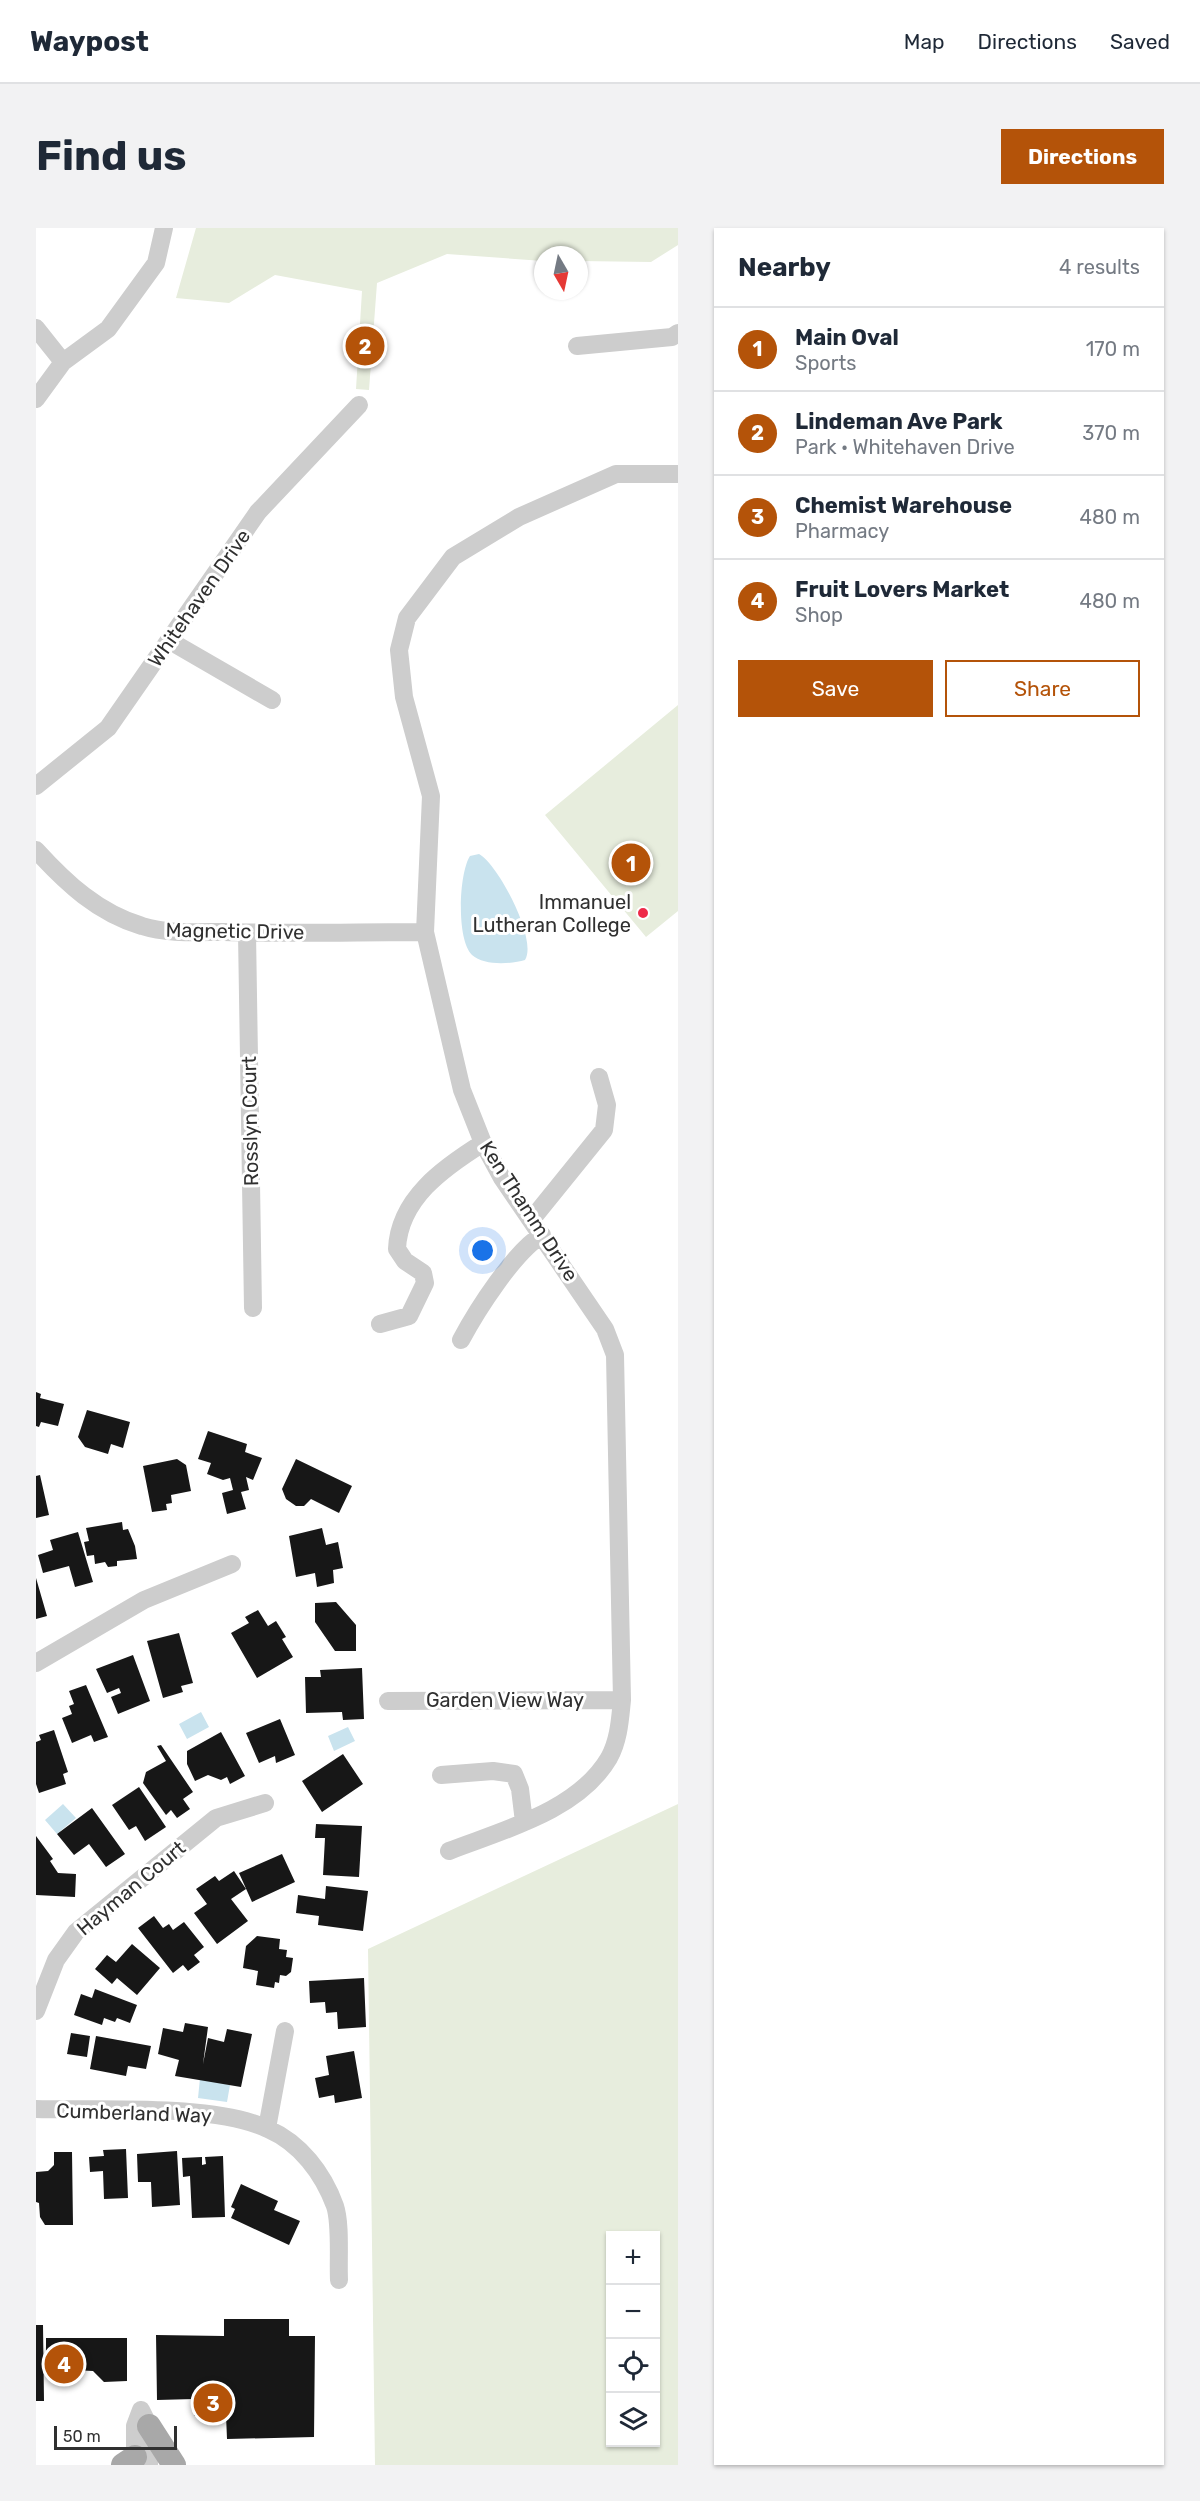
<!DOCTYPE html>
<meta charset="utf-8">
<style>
body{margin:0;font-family:Rubik,sans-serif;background:#f2f2f3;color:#1f2937}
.controls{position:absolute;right:18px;bottom:18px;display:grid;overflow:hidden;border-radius:0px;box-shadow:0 2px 4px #0004}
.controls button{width:54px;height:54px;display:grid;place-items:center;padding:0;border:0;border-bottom:2px solid #e0e1e3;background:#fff;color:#1f2937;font:30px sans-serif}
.compass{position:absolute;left:498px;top:18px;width:54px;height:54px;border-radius:50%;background:#fff;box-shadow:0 2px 4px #0004;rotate:171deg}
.scale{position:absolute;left:18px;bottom:15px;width:123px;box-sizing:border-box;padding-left:6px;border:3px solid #303030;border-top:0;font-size:16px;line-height:21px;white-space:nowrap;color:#303030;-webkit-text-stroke:4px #fff;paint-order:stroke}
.you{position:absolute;left:447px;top:1023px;width:21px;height:21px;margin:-15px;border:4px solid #fff;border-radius:50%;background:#1a73e8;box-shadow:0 0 0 9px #1a73e833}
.badge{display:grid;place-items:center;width:39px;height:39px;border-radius:50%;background:#b45309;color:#fff;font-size:20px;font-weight:700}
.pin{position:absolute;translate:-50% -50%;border:3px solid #fff;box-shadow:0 2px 6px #0006}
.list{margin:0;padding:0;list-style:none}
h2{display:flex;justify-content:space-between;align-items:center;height:78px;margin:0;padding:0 24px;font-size:26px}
h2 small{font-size:20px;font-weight:400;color:#747a83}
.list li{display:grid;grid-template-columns:39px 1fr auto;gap:18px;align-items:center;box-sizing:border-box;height:84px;padding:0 24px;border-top:2px solid #e0e1e3}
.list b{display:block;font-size:22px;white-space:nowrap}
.list p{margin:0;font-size:20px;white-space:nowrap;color:#747a83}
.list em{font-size:20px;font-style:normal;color:#747a83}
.actions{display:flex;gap:12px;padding:18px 24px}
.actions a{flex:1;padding:14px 0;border:2px solid #b45309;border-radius:0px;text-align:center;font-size:21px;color:#b45309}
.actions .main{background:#b45309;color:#fff}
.icon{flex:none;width:33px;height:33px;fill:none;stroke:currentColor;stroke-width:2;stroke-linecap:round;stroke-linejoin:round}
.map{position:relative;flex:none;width:642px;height:2237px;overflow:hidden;border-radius:0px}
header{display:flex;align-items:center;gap:36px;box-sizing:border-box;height:84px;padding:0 30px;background:#fff;border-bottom:2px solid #e0e1e3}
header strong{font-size:28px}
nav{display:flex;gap:33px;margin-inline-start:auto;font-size:21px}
.intro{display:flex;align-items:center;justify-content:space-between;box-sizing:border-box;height:144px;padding:0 36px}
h1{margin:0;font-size:42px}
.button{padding:15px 27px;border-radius:0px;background:#b45309;color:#fff;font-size:21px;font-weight:700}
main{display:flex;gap:36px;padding:0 36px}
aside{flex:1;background:#fff;border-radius:0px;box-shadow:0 2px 4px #0004}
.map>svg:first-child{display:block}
.green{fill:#e7eddd;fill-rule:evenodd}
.water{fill:#c9e3ee}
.building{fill:#171717}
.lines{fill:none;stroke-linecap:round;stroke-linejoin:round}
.minor{stroke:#cdcdcd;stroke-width:18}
.major{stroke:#a8a8a8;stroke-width:24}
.poi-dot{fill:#ee2a49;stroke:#fff;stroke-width:2}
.labels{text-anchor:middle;stroke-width:6;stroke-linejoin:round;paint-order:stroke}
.street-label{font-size:20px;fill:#303030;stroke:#fff}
.poi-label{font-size:20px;fill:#303030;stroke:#fff;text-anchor:end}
</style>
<header>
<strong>Waypost</strong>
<nav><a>Map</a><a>Directions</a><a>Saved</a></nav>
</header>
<div class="intro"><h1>Find us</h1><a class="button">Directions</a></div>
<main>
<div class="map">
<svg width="642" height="2237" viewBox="0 0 642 2237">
<rect width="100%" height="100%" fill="#fff"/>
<path class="green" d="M160 0H642V17L615 34 543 33V27H507V33L411 26 341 55 333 162 320 161 326 63 239 47 193 75 140 70Z
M642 477V683L610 709 509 587Z
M642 1576V2237H339L332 1721ZM574 2008H620V2214H574Z"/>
<path class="water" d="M443 626C462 636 502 712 489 732 475 736 448 738 436 727 420 711 423 645 434 628Z
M165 1484 173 1499 151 1511 143 1496Z
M312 1499 319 1513 298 1523 292 1508Z
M27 1576 40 1590 21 1606 9 1592Z
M164 1850 194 1857 191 1874 162 1870Z"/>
<path class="building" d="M0 1164 5 1166 4 1170 28 1176 22 1198 5 1194 3 1199 0 1198Z
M51 1182 94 1194 87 1220 75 1216 72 1226 49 1219 42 1209Z
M172 1203 211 1216 209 1224 226 1230 217 1252 210 1249 213 1262 205 1264 210 1281 191 1286 186 1265 197 1262 194 1250 187 1252 171 1246 175 1235 162 1231Z
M141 1231 150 1237 155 1263 135 1267 136 1275 130 1276 131 1282 116 1284 107 1238Z
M260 1231 316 1258 303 1285 275 1271 268 1278H260L250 1271 246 1261Z
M4 1247 13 1287 0 1290V1248Z
M86 1294 87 1302 92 1301 99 1318 101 1331 81 1333V1338L72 1339 69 1334 59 1336 58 1327 51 1328 48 1314 53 1313 50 1300Z
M286 1300 290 1317 302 1314 307 1340 297 1342 298 1355 281 1359 279 1345 260 1349 253 1308Z
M42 1304 57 1354 39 1359 33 1338 7 1345 2 1327 17 1322 14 1312Z
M0 1350 11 1388 0 1391Z
M300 1374 320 1397V1423H299L279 1394V1375Z
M222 1382 232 1398 240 1393 250 1409 246 1411 257 1429 221 1450 195 1405 213 1395 209 1389Z
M143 1405 157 1455 145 1458 147 1464 127 1470 111 1413Z
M97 1427 114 1473 82 1486 75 1469 85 1465 83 1460 71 1465 60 1441Z
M326 1440 328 1491 307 1492 306 1484 270 1485 269 1449H285L284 1442Z
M50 1457 72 1509 58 1514 55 1507 36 1515 26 1490 36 1486 33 1478 38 1476 33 1463Z
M244 1491 259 1527 240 1535 239 1528 223 1535 210 1505Z
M18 1502 32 1544 27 1546 30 1556 3 1565 0 1556V1514L5 1512 3 1507Z
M185 1504 209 1548 194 1556 191 1549 185 1552 172 1547 159 1553 151 1536V1523Z
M125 1517 157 1564 147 1571 154 1581 141 1590 135 1582 130 1587 107 1555 110 1544 130 1533 121 1518Z
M307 1526 327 1556 286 1584 266 1553Z
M103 1559 130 1599 109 1613 100 1598 93 1602 76 1577Z
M56 1580 89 1626 70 1639 53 1616 38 1627 21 1606Z
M280 1596 326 1598 323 1649 287 1647 289 1610H279Z
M0 1608 17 1631 14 1633 22 1645 40 1646 39 1669 0 1667Z
M246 1626 259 1654 216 1674 203 1645Z
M198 1643 210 1661 195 1671 212 1693 181 1716 158 1685 171 1676 160 1661 179 1648 183 1653Z
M290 1658 332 1663 327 1703 282 1697 283 1688 260 1685 262 1667 289 1671Z
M118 1688 127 1700 133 1696 137 1702 148 1694 168 1719 158 1727 164 1734 152 1743 147 1737 137 1745 102 1700Z
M221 1708 244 1711 243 1721 251 1722 250 1729 257 1730 255 1744 250 1748 244 1747 243 1755 239 1754 238 1760 220 1757 222 1743 207 1740 210 1718Z
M96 1716 124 1740 101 1767 81 1750 76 1756 59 1741 71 1727 80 1734Z
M328 1750 330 1799 302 1801 301 1784 290 1785 289 1774 274 1775 273 1753Z
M59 1761 101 1777 94 1795 81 1790 79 1794 68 1790 66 1797 38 1787 45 1766 56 1770Z
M149 1795 172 1799 167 1836 172 1810 188 1814 191 1801 216 1806 205 1859 139 1848 143 1832 122 1826 127 1800 147 1804Z
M35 1805 54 1808 51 1829 31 1826Z
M60 1808 115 1818 110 1841 92 1838 90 1848 54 1841Z
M318 1823 326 1870 299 1875 298 1867 283 1870 279 1850 293 1847 290 1828Z
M90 1921 92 1970 68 1971 67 1943 54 1944 53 1929 68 1928 67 1922Z
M141 1923 144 1977 116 1979 115 1954H102L101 1926Z
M18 1924H36L37 1997H9L4 1989 3 1975 0 1974V1944L12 1943 18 1937Z
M187 1928 189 1989 156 1990 154 1948 147 1949 146 1930 166 1929V1937L170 1936 169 1929Z
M205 1956 242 1973 238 1982 264 1993 253 2017 195 1990 199 1981 195 1979Z
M188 2091H253V2108H279L278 2209 191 2211 190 2187 158 2188V2171L121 2172 120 2107 188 2108Z
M0 2097H7L8 2173H0Z
M10 2110H91V2153L68 2154 57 2143 36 2142V2153H15L16 2132H10Z"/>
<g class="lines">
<path class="minor" d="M0 100 27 134
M541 118 636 109 642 105
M0 171 27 134 72 101 120 35 128 0
M134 413 236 472
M0 558 72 500 222 284 323 177
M0 622C30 655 62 685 106 698 131 706 161 704 188 704 254 706 322 704 389 704
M211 705 217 1080
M496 991 568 902 571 877 563 849
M344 1096 373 1088 389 1055 387 1045 369 1033 361 1021C363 971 407 940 447 915
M425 1112C441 1082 478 1024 506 1007
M0 1435 108 1372 196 1336
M352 1473 586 1472
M405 1547 457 1543 478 1546 484 1561 488 1594
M413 1623C467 1602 542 1583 573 1530 583 1512 584 1491 586 1472L579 1127 569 1101 466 950 447 915 426 862 389 704 395 568 368 469 363 422 371 390 417 329 483 289 580 246H642
M0 1783 20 1732 40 1704 180 1590 229 1575
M0 1881C62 1883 177 1875 232 1901 264 1915 287 1945 299 1978 305 1996 302 2031 303 2052
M231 1900 249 1803
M105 2182 113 2198V2237
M99 2237V2198L105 2182"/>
<path class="major" d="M113 2198 138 2237
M87 2237 99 2229"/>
</g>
<circle class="poi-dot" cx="607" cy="685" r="6"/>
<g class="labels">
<g class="street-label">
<text transform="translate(163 370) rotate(-55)" y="7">Whitehaven Drive</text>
<text transform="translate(199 703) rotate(1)" y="7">Magnetic Drive</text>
<text transform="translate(214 893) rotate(-91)" y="7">Rosslyn Court</text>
<text transform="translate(493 983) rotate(57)" y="7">Ken Thamm Drive</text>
<text x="469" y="1479">Garden View Way</text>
<text transform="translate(95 1660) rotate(-40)" y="7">Hayman Court</text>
<text transform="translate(98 1885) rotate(2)" y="7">Cumberland Way</text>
</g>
<g class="poi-label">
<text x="595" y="681">Immanuel<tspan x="595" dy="23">Lutheran College</tspan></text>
</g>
</g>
</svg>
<div class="controls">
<button>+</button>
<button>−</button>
<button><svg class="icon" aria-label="locate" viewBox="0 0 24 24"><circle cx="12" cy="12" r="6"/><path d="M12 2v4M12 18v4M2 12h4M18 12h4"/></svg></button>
<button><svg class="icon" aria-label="layers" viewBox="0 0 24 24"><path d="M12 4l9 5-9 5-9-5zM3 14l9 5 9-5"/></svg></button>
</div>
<svg class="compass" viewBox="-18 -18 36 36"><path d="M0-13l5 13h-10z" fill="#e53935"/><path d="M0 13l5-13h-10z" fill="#747a83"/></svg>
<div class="scale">50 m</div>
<div class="you"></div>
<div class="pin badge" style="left:595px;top:635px">1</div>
<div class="pin badge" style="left:329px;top:118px">2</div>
<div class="pin badge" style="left:177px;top:2175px">3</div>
<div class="pin badge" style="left:28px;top:2136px">4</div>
</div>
<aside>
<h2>Nearby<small>4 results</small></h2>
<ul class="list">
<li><span class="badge">1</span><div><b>Main Oval</b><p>Sports</p></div><em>170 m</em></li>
<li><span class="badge">2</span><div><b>Lindeman Ave Park</b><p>Park · Whitehaven Drive</p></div><em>370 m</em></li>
<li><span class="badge">3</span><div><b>Chemist Warehouse</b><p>Pharmacy</p></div><em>480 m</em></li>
<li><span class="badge">4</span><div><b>Fruit Lovers Market</b><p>Shop</p></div><em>480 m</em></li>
</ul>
<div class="actions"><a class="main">Save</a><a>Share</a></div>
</aside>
</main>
